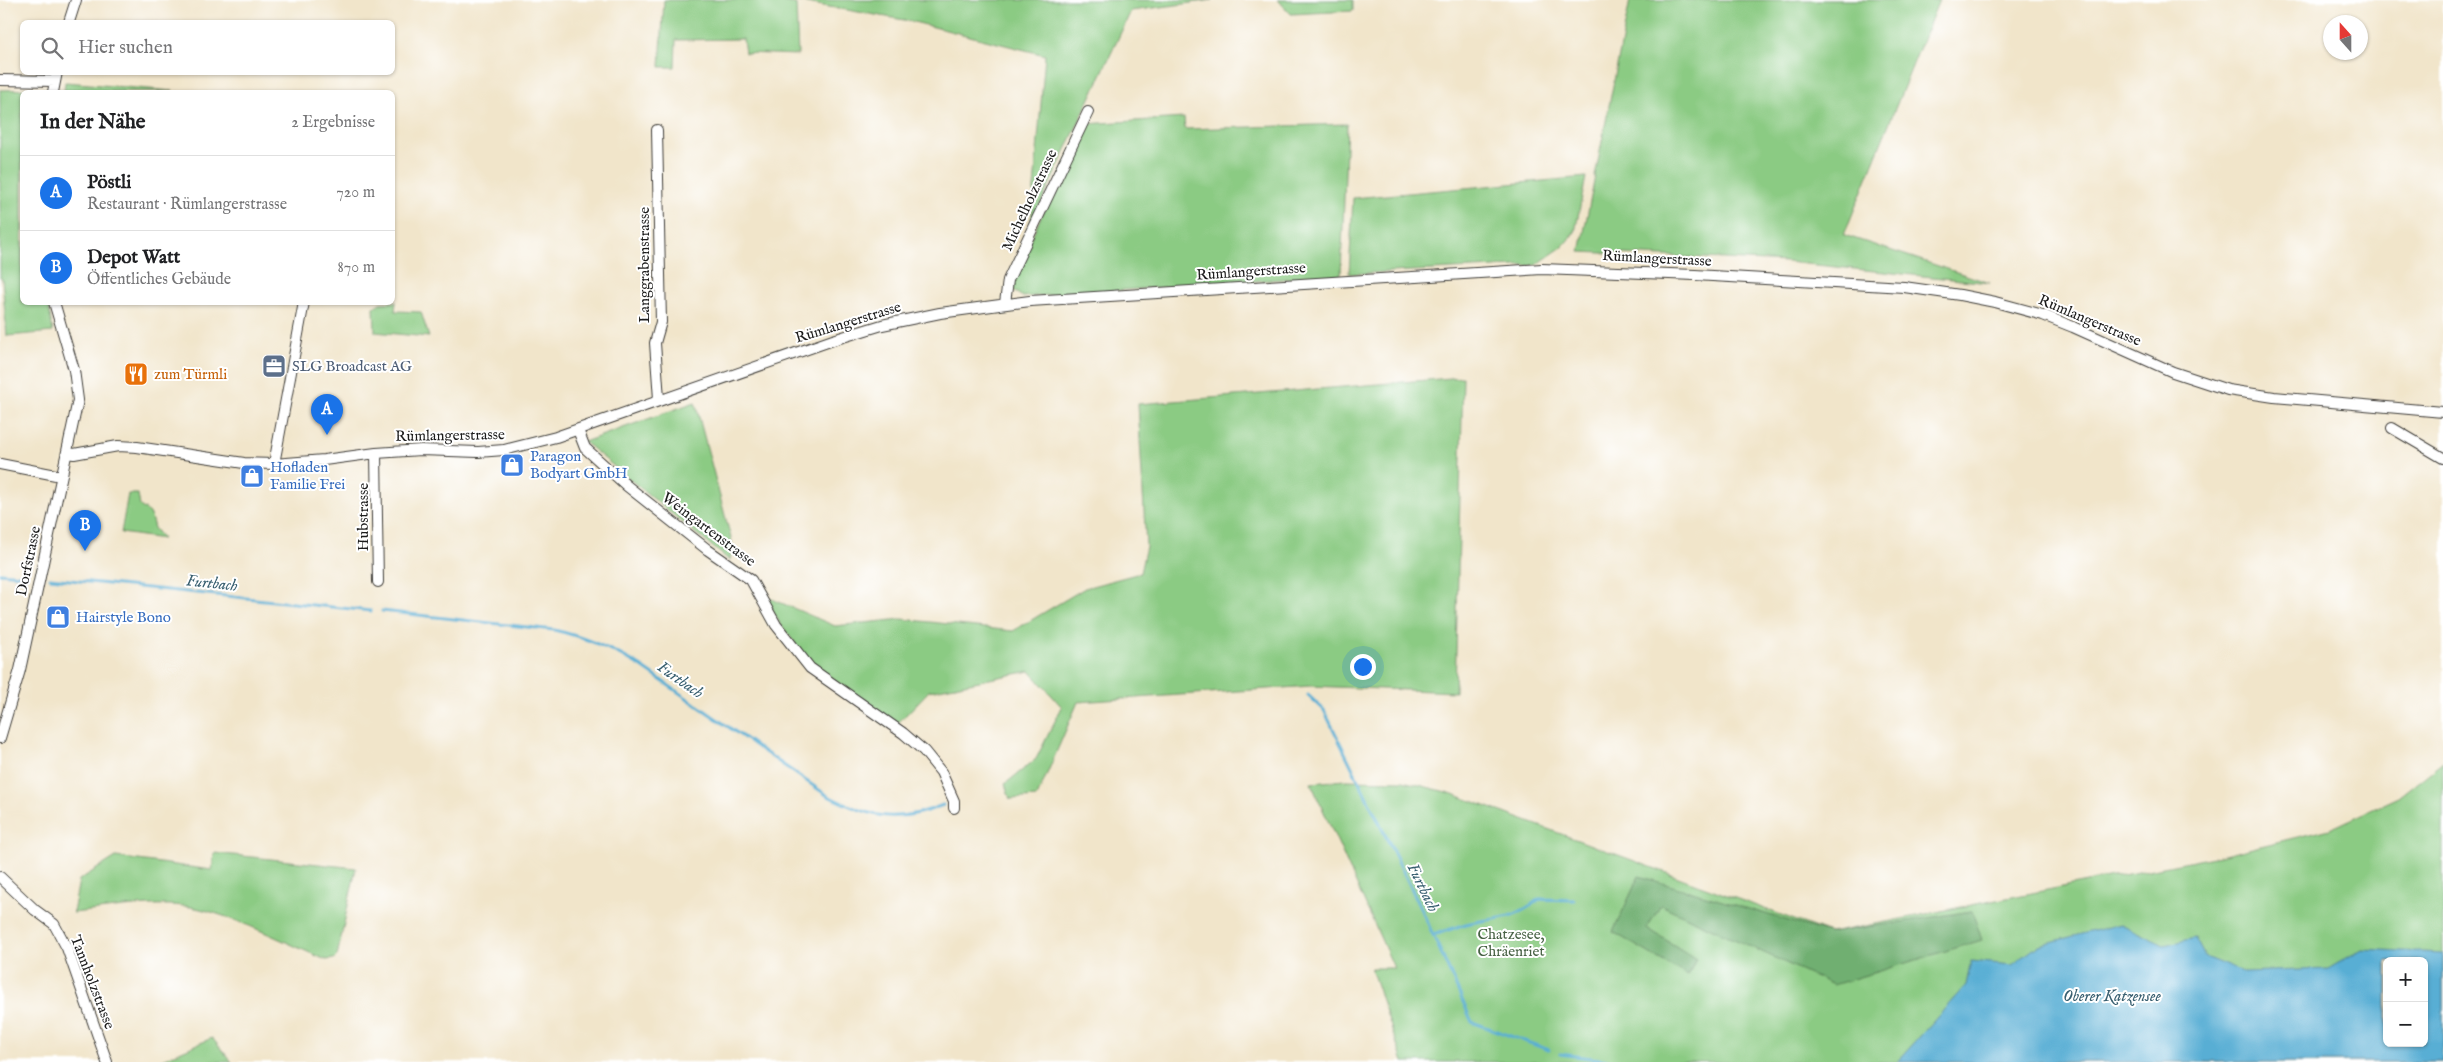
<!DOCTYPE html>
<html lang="de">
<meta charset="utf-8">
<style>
body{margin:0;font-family:"IM FELL English",serif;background:#f6f6f6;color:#202124}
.controls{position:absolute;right:15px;bottom:15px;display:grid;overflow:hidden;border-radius:8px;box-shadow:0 1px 4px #0004}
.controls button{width:45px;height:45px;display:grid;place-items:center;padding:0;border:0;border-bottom:1px solid #e0e0e0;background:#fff;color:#202124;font:25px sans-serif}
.compass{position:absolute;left:2323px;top:15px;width:45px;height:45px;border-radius:50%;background:#fff;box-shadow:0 1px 4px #0004;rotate:339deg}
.you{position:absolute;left:1362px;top:666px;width:18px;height:18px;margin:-12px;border:4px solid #fff;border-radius:50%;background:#1a73e8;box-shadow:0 0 0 8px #1a73e833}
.badge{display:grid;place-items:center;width:32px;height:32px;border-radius:50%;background:#1a73e8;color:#fff;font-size:16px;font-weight:700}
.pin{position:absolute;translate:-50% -41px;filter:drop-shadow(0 1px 2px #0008)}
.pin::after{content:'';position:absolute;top:26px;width:18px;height:15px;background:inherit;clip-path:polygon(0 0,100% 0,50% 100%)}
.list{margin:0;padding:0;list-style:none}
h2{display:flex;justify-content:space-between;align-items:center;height:65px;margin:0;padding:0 20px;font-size:21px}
h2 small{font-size:16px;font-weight:400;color:#757577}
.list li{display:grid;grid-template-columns:32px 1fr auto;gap:15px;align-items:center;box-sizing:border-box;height:75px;padding:0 20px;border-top:1px solid #e0e0e0}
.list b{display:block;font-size:19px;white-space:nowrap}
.list p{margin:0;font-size:16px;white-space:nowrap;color:#757577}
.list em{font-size:16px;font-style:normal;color:#757577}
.icon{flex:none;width:28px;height:28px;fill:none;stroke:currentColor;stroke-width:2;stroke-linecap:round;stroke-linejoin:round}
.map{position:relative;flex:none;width:2443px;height:1062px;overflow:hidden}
.search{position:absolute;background:#fff;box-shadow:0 1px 4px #0004;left:20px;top:20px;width:375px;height:55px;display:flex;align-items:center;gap:12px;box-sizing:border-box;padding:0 18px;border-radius:8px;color:#757577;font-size:19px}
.panel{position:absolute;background:#fff;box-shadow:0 1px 4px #0004;left:20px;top:90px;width:375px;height:215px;border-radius:8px}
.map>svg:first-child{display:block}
.green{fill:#8bcb83;stroke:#547450;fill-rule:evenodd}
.forest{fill:#70af71;stroke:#466646}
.water{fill:#58aed4;stroke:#3a6578;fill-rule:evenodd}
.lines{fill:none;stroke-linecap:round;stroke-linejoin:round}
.stream{stroke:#58aed4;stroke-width:3}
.minor-casing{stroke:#3c3a36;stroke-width:12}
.minor{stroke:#fff;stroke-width:10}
.labels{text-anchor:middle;stroke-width:4;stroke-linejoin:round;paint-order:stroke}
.street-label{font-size:15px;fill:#1c1c1c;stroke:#fff}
.service-label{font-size:15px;fill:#4e5e75;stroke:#fff;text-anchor:start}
.food-label{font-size:15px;fill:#c56008;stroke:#fff;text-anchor:start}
.shop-label{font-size:15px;fill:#366cbe;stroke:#fff;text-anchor:start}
.park-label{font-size:15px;fill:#486245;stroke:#fff}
.water-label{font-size:16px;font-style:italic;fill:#375e6f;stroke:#fff}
</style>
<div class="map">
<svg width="2443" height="1062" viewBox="0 0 2443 1062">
<rect width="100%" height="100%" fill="#fff"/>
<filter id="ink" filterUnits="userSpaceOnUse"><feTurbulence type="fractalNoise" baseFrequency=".02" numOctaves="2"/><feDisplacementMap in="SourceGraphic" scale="10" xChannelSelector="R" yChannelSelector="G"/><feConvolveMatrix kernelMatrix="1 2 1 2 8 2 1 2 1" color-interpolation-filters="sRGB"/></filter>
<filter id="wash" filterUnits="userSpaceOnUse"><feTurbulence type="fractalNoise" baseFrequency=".0096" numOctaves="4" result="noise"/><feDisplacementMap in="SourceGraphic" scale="20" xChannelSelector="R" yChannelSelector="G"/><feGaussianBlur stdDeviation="1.12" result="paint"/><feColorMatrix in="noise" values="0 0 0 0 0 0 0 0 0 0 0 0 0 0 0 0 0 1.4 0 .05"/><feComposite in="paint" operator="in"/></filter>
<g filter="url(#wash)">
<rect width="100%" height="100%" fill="#f1e5ca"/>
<path class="green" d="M664 0H769L796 4 798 55 745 53 743 39 676 40 675 67H660Z
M789 0H1213L1131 11 1031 224 1045 55 910 21Z
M1278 0H1353V11L1291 14Z
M1630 0H1939L1844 235 1990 283 1787 262 1580 252Z
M65 82 173 91 64 92Z
M34 89 37 92H22V302L48 303 53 332 7 336 2 279 0 278V90Z
M1184 118 1185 129 1347 124 1341 275 1023 297 1015 292 1011 280 1085 124Z
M1586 177 1575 232 1562 247 1536 265 1349 274 1353 198Z
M396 302 395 311 421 312 429 337 375 332 374 307 380 303Z
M1463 377 1455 692 1311 686 1078 702 1037 797 1010 799 1005 784 1036 759 1062 707 1030 671 929 691 896 725 811 664 780 624 765 596 835 626 902 619 1013 631 1085 588 1140 573 1146 546 1138 404Z
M695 402 732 542 730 561 584 442Z
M128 494H138L140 506 150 513 154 528 163 539 121 533Z
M2443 762V1062H1403L1371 968H1394L1311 783 1345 780 1403 781 1450 793 1830 933 2224 855 2330 829 2399 797ZM2387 961H2424V1043H2387Z
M214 853 356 868 337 956 334 959 326 960C286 943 233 915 191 907 153 901 111 909 73 913L79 880 116 857 212 870Z
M212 1038 232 1062H156Z"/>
<path class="forest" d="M1639 876 1829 933 1972 911 1982 940 1833 985 1661 905 1647 928 1696 959 1688 976 1613 932Z"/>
<path class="water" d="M2120 924 2164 945 2195 938 2205 957 2242 972 2328 969 2362 949 2443 953V1062H1897L1966 985 1971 961 2012 965 2039 945ZM2387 961H2424V1043H2387Z"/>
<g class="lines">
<path class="stream" d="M0 573 22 575
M50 578 371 611
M382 611 554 630C586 637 614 650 642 667L828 796C872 818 897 824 943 805
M1308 695 1324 710 1421 908 1472 1022 1549 1050
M1433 935C1444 932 1455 927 1466 924 1497 917 1513 921 1539 899L1574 900
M1560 1054 1622 1062"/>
</g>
</g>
<g filter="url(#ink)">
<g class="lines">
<g class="minor-casing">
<path id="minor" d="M69 22 76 0
M0 80 55 81
M53 92 57 72
M657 130 661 322 655 343 659 399
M1005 303 1008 280 1088 112
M2392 428 2443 458
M578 430 585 448 627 486 708 550 751 580 776 625 810 668 903 733 924 751 941 772 954 801V808
M68 453 74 454 118 446 137 447 244 463 274 464 324 460 376 453 421 450 478 452 504 450 556 437 833 340 882 325 940 313 1030 301 1542 269 1695 275 1904 287 1960 295 1995 302 2043 315 2073 327 2173 372 2228 390 2274 397 2443 412
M376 453 378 582
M0 464 61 476
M274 464 304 302
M0 738 20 670 78 400 74 370 54 302
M0 877 35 910 54 924 67 948 107 1062"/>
</g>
<use href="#minor" class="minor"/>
</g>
</g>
<defs>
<g id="office-square" transform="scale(1.25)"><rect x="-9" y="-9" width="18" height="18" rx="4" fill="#5c6f8a" stroke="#fff"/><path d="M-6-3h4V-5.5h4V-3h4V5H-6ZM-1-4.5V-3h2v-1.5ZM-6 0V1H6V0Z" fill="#fff"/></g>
<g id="restaurant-square" transform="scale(1.25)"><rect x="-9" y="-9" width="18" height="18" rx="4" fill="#e8710a" stroke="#fff"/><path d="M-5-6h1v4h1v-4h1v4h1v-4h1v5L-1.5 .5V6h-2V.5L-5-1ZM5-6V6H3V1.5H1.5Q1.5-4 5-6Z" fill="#fff"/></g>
<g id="shop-square" transform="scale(1.25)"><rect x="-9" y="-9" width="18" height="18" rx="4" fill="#3f7fe0" stroke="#fff"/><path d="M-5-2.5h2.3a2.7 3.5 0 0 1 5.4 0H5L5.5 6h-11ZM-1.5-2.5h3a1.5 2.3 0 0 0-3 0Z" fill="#fff"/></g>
</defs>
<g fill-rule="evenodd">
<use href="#office-square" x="274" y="366"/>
<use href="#restaurant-square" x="136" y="374"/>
<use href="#shop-square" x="512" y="465"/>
<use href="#shop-square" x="252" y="476"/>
<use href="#shop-square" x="58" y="617"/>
</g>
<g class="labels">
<g class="street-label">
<text transform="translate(1029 200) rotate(-65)" y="5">Michelholzstrasse</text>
<text transform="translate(1657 258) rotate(3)" y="5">Rümlangerstrasse</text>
<text transform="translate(644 265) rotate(-90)" y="5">Langgrabenstrasse</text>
<text transform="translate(1251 271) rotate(-4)" y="5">Rümlangerstrasse</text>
<text transform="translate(2090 320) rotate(23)" y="5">Rümlangerstrasse</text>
<text transform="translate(848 322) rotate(-17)" y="5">Rümlangerstrasse</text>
<text transform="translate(450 435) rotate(-1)" y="5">Rümlangerstrasse</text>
<text transform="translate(363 517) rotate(-90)" y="5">Hubstrasse</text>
<text transform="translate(709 529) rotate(37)" y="5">Weingartenstrasse</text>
<text transform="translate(28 561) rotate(-78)" y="5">Dorfstrasse</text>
<text transform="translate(93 982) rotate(69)" y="5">Tannholzstrasse</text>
</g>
<g class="service-label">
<text x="292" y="371">SLG Broadcast AG</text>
</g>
<g class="food-label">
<text x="154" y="379">zum Türmli</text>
</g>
<g class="shop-label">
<text x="530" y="461">Paragon<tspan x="530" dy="17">Bodyart GmbH</tspan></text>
<text x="270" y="472">Hofladen<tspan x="270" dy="17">Familie Frei</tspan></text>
<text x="76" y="622">Hairstyle Bono</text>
</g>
<g class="park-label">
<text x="1511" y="939">Chatzesee,<tspan x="1511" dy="17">Chräenriet</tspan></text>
</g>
<g class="water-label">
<text transform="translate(212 582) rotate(6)" y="6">Furtbach</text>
<text transform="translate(681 679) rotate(35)" y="6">Furtbach</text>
<text transform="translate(1424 887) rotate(64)" y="6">Furtbach</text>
<text x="2112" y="1001">Oberer Katzensee</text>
</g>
</g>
</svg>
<div class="controls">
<button>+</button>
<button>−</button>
</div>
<svg class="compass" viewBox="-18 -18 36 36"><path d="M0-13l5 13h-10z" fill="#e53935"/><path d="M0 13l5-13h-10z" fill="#757577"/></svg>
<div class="you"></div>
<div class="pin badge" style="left:327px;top:435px">A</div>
<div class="pin badge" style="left:85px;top:551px">B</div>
<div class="search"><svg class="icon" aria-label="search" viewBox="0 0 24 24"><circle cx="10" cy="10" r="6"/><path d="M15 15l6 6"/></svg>Hier suchen</div>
<section class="panel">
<h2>In der Nähe<small>2 Ergebnisse</small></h2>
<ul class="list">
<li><span class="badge">A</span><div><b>Pöstli</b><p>Restaurant · Rümlangerstrasse</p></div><em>720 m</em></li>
<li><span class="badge">B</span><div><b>Depot Watt</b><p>Öffentliches Gebäude</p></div><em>870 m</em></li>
</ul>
</section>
</div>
